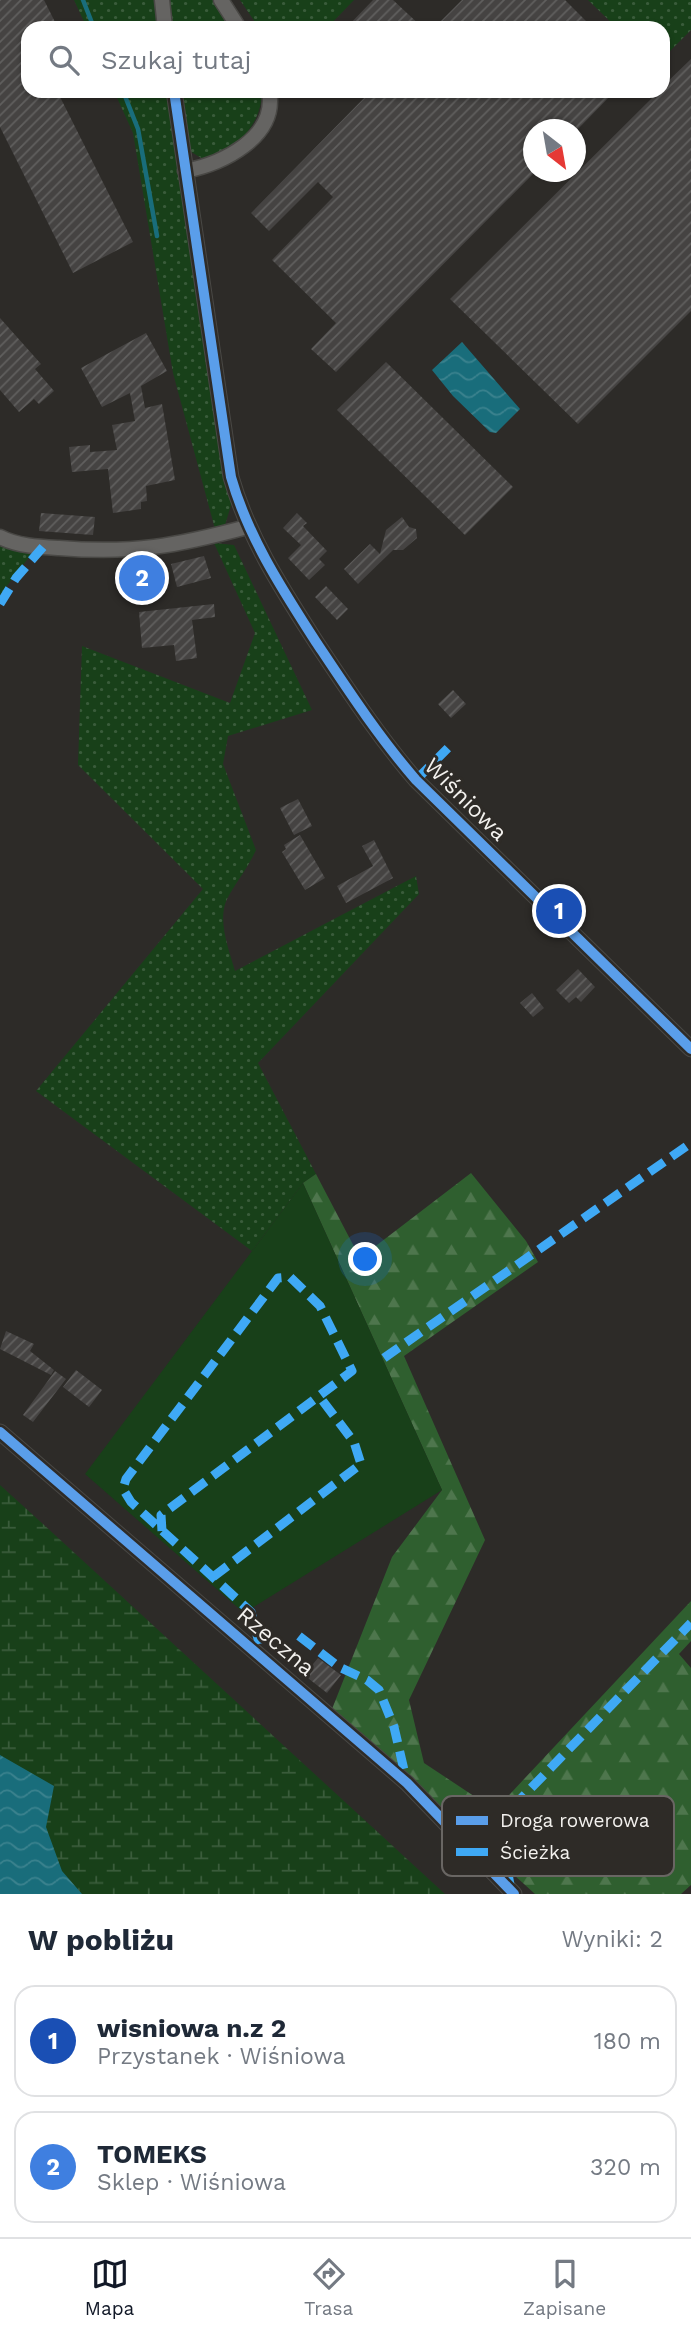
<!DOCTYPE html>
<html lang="pl">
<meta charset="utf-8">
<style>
body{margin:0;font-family:"Work Sans",sans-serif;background:#f6f6f7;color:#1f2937}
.compass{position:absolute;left:523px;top:119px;width:63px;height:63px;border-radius:50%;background:#fff;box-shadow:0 2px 5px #0004;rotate:149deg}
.you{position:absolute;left:366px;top:1260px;width:24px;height:24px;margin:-18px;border:5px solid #fff;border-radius:50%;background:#1a73e8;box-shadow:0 0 0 10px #1a73e833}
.badge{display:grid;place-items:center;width:46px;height:46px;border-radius:50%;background:#111827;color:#fff;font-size:23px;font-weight:700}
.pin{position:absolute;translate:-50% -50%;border:4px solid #fff;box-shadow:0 2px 7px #0006}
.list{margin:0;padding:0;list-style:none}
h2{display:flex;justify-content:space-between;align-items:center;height:91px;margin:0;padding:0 28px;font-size:30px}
h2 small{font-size:23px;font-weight:400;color:#747a83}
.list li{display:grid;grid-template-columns:46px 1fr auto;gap:21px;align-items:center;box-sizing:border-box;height:112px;margin:0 14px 14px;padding:0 14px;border:2px solid #e0e1e3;border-radius:21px}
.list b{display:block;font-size:26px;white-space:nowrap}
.list p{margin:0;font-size:23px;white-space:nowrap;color:#747a83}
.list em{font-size:23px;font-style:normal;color:#747a83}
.icon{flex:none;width:38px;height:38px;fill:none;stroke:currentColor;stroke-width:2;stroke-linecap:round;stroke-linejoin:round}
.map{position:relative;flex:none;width:691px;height:1894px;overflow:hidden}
.search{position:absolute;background:#fff;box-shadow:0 2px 5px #0004;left:21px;right:21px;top:21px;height:77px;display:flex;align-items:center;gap:18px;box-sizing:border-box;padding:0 24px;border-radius:21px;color:#747a83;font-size:26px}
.sheet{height:343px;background:#fff}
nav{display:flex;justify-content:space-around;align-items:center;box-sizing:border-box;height:98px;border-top:2px solid #e0e1e3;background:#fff;font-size:19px;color:#747a83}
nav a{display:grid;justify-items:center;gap:4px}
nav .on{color:#111827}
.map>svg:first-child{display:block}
.grass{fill:url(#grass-dots)}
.forest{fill:url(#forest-firs)}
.wetland{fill:url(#wetland-marsh)}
.garden{fill:#184019}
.water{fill:url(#water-waves)}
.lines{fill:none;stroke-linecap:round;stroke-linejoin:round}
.stream{stroke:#196d7b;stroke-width:4.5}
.building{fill:url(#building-hatch)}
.minor-casing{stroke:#494845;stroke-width:17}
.minor{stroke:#656462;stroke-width:14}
.quiet{stroke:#3fa9f5;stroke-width:9;stroke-dasharray:18 9;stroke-linecap:butt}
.cycleway-casing{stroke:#2e2b27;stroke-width:15}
.cycleway{stroke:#5a9eea;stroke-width:10}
.labels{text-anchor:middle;stroke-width:6;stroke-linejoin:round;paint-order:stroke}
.street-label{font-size:23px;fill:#f3f1ee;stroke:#2e2b27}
.key{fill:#2e2b27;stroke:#696663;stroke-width:2}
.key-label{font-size:19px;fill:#f3f1ee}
</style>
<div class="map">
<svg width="691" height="1894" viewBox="0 0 691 1894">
<defs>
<pattern id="grass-dots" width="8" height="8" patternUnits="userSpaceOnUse" patternTransform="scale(1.75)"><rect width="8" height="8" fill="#184019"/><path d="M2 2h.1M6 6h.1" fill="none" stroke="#3a5c3b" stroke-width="1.8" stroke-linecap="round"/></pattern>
<pattern id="forest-firs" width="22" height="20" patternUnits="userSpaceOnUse" patternTransform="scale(1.75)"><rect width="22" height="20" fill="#2f5f2f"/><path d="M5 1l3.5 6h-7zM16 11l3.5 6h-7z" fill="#4e764d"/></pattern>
<pattern id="wetland-marsh" width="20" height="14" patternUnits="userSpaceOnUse" patternTransform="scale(1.75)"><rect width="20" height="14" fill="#184019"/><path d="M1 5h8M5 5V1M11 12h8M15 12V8" fill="none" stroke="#3a5c3b"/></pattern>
<pattern id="water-waves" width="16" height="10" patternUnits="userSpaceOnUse" patternTransform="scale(1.75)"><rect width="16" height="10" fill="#196d7b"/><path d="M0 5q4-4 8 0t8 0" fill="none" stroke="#3b828e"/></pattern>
<pattern id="building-hatch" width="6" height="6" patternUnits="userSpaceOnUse" patternTransform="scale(1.75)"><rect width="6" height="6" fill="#454342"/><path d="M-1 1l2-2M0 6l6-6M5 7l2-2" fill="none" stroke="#605f5e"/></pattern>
</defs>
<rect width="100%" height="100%" fill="#2d2b28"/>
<path class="grass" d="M74 0H155L159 28H87Z
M169 0H215L233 28H173Z
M240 0H354L327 28H259Z
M588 0H691V30L663 58V28H617Z
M114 91H168L223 473 232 502 225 525 215 529 173 373 133 133Z
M180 91H262C262 124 236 153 203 159L188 150Z
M0 541 33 552 0 595Z
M214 543 234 545 312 710 228 736 223 764 256 850C248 868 236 882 227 899 217 920 229 950 235 971L416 876 419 894 258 1063 316 1174 303 1183 252 1251 36 1091 203 889 78 765 82 646 230 703 255 633Z"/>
<path class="forest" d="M471 1173 526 1241 538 1262 404 1356 485 1540 409 1700 424 1763 495 1810 691 1601V1641L679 1654 691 1668V1885L681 1894H535L332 1709 392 1557 442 1490 303 1183 316 1174 360 1258Z"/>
<path class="wetland" d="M0 1485 43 1524 445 1894H0Z"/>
<path class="garden" d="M303 1183 442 1490 244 1613 85 1474Z"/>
<path class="water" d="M462 342 520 409 496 433 490 432 453 396 432 370Z
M0 1755 54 1786 46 1827 62 1871 82 1894H0Z"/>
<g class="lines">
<path class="stream" d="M83 0 94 28
M123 91 138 129 157 236"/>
</g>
<path class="building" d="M0 0H44L58 28H28V91H57L133 242 73 273 0 127Z
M373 0H393L423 28H346Z
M462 0H565L593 28H434Z
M691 59V311L578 424 450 299 659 91H663V86Z
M371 91H615L577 130H534V173L336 372 311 349 336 323 272 260 333 197 318 182 269 231 251 213Z
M0 318 41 364 35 369 54 391 39 404 34 399 19 412 0 390Z
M146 333 167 371 141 386 145 408 162 404 175 480 146 486 147 501 141 502V509L113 513 108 469 72 472 69 447 90 445V452L117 450 112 425 135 421 130 393 102 407 81 368Z
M386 362 513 487 465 535 337 410Z
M41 513 95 517 93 535 39 531Z
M297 513 307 523 303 526 327 551 319 559 325 565 309 580 288 558 301 545 283 528Z
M402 517 409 527 416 529 417 538 403 550H393L358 584 344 569 370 544 380 554 386 530Z
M204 556 211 578 177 587 171 564Z
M326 586 348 609 337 620 315 597Z
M214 604 215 617 192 620 197 658 176 661 174 645 142 648 139 612Z
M453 690 466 704 451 718 438 704Z
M298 799 312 826 294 835 280 808Z
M300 835 325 878 305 890 282 852 286 849 284 845Z
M374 840 393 878 346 903 337 886 373 866 362 846Z
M578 969 595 987 581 1002 576 997 569 1003 556 990Z
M532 993 544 1008 533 1017 520 1003Z
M6 1331 34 1344 30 1351 54 1370 51 1375 0 1349Z
M76 1370 102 1390 89 1407 63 1387Z
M55 1371 66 1379 33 1422 23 1415Z
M318 1658 341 1675 327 1693 304 1675Z"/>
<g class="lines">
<g class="minor-casing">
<path id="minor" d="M162 0 165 28
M221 0 239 28
M174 91 231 477C248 537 282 589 316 642 348 690 378 736 416 780L691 1049
M185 171C221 164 278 138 269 91
M0 537C17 546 40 547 59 548 133 554 176 546 247 527
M0 1432 407 1783 514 1894"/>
</g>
<use href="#minor" class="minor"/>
<path class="quiet" d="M0 604 16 578 43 547
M416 780 451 745
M384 1358 691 1143
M162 1531 161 1515 352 1371 320 1306 290 1277 278 1278 126 1479 123 1489 131 1502 251 1612 263 1658
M213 1577 361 1464 354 1442 319 1396
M299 1636 339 1667 367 1680 379 1690 394 1727 407 1783
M447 1822 474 1825 507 1813
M510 1885 502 1839 507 1813 691 1623"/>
<g class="cycleway-casing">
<path id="cycleway" d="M174 91 231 477C248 537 282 589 316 642 348 690 378 736 416 780L691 1049
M0 1432 407 1783 514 1894"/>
</g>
<use href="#cycleway" class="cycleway"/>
</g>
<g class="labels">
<g class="street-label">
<text transform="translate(466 799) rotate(45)" y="8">Wiśniowa</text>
<text transform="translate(276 1641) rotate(40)" y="8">Rzeczna</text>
</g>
</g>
<rect x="442" y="1796" width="232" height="80" rx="10" class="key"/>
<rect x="456" y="1816" width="32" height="9" fill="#5a9eea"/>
<rect x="456" y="1848" width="32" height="8" fill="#3fa9f5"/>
<g class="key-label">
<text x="500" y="1827">Droga rowerowa</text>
<text x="500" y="1859">Ścieżka</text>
</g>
</svg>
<svg class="compass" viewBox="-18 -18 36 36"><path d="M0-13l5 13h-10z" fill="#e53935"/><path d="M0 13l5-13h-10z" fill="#747a83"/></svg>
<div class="you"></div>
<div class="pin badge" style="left:559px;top:911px;background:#1a4fb4">1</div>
<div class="pin badge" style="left:142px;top:578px;background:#3f7fe0">2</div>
<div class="search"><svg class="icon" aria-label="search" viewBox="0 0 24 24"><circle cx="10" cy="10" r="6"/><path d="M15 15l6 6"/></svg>Szukaj tutaj</div>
</div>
<section class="sheet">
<h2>W pobliżu<small>Wyniki: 2</small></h2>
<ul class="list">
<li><span class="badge" style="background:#1a4fb4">1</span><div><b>wisniowa n.z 2</b><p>Przystanek · Wiśniowa</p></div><em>180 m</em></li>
<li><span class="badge" style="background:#3f7fe0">2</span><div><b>TOMEKS</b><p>Sklep · Wiśniowa</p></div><em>320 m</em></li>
</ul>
</section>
<nav>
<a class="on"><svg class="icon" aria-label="map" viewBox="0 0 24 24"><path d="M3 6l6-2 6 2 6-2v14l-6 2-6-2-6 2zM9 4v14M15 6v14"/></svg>Mapa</a>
<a><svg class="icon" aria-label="directions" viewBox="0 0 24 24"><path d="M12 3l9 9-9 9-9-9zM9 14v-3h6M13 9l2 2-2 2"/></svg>Trasa</a>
<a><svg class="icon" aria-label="saved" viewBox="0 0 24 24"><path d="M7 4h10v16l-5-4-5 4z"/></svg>Zapisane</a>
</nav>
